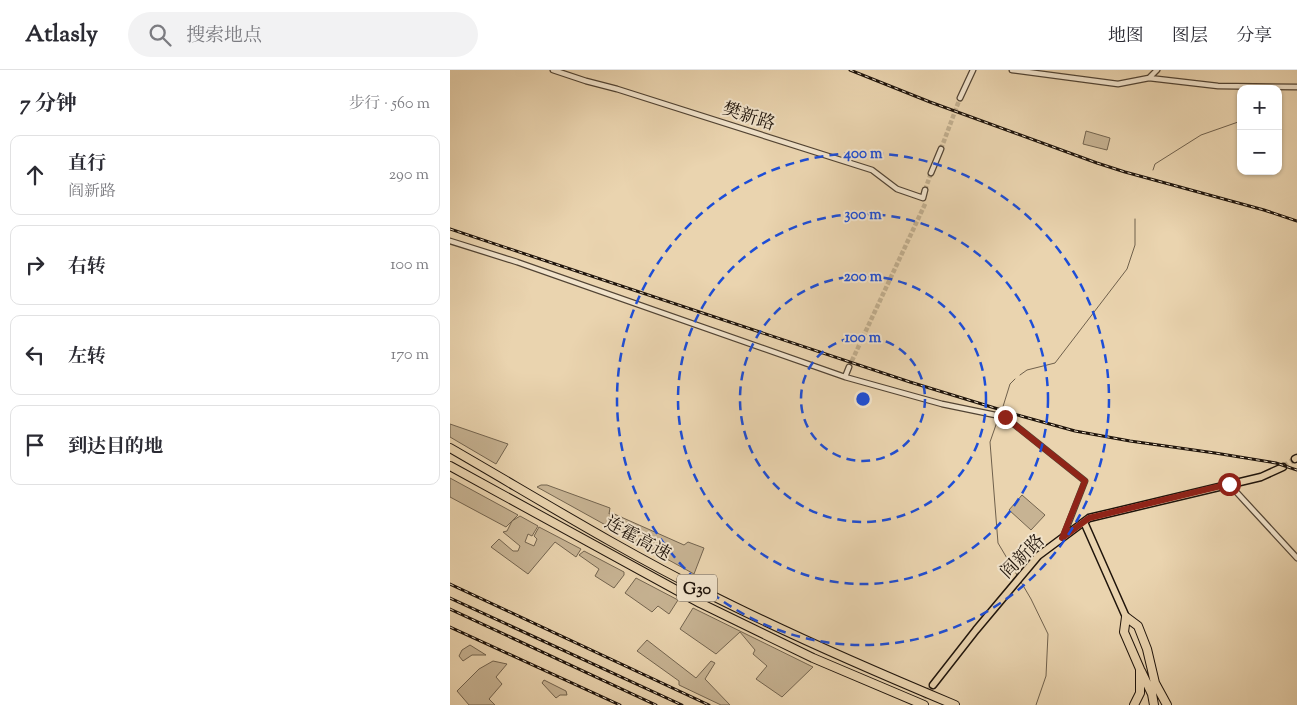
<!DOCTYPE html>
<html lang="zh">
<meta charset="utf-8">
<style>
body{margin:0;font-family:"Sorts Mill Goudy","Noto Serif SC",serif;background:#f2f2f3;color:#2b2b33}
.controls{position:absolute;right:15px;top:15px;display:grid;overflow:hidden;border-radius:10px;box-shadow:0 1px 4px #0004}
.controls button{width:45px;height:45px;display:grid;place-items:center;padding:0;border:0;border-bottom:1px solid #e1e1e2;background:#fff;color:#2b2b33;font:25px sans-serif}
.stop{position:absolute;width:15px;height:15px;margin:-11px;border:4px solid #8f2418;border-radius:50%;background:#fff}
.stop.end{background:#8f2418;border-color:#fff;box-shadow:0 1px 5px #0008}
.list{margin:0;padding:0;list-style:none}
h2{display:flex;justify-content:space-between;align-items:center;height:65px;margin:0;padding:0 20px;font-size:21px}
h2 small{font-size:16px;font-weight:400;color:#7c7c81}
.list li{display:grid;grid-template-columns:32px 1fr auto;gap:15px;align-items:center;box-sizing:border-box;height:80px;margin:0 10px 10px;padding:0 10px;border:1px solid #e1e1e2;border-radius:10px}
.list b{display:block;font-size:19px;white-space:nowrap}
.list p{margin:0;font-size:16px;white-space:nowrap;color:#7c7c81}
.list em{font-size:16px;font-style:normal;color:#7c7c81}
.icon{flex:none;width:28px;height:28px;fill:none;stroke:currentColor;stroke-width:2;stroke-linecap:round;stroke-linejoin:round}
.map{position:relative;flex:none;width:847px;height:635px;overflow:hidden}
header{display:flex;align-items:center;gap:30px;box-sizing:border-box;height:70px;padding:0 25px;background:#fff;border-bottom:1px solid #e1e1e2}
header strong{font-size:24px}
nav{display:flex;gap:28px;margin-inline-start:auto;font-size:18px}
.search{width:350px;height:45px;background:#f2f2f3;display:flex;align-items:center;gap:12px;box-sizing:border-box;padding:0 18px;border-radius:28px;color:#7c7c81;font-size:19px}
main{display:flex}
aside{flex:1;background:#fff}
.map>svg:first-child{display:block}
.green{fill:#c7b393;stroke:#73644f}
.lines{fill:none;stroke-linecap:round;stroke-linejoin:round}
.stream{stroke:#6f604c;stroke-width:1}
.minor-tunnel{stroke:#c1ae8e;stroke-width:4.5;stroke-dasharray:4.5 2;stroke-linecap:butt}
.primary-tunnel{stroke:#c1ae8e;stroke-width:6;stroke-dasharray:6 3;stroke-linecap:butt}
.minor-casing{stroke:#524434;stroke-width:7}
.primary-casing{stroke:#1f140b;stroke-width:9}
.motorway-casing{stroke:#1f140b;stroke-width:10}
.minor{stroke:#f1e3cb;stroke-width:4.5}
.primary{stroke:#ead4af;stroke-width:6}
.motorway{stroke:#ead4af;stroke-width:8}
.rail-casing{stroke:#1f140b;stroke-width:3}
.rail{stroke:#f1e3cb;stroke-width:1;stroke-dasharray:4;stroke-linecap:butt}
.route{stroke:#8f2418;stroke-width:6}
.ring{fill:none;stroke:#1d4ed8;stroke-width:2.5;stroke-dasharray:9 6}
.labels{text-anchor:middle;stroke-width:4;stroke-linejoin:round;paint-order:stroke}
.shield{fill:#f1e3cb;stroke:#5e5245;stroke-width:1}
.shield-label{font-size:16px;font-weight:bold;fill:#1f140b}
.street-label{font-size:18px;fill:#1f140b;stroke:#f1e3cb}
.centre{fill:#1d4ed8;stroke:#f1e3cb;stroke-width:2.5}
.ring-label{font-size:15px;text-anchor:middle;font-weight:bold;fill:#1d4ed8;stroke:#f1e3cb;stroke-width:4;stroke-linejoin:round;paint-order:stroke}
</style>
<header>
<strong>Atlasly</strong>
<div class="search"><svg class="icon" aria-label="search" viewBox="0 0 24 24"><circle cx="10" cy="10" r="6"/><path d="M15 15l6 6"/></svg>搜索地点</div>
<nav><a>地图</a><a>图层</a><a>分享</a></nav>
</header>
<main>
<aside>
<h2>7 分钟<small>步行 · 560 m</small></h2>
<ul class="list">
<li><svg class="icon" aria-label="ahead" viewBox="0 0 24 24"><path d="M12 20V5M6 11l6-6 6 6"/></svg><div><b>直行</b><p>阎新路</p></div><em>290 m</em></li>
<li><svg class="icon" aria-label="right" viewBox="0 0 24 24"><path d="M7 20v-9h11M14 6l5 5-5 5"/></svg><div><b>右转</b></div><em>100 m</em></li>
<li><svg class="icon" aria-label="left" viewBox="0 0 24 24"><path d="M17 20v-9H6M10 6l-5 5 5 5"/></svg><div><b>左转</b></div><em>170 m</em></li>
<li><svg class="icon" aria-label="arrive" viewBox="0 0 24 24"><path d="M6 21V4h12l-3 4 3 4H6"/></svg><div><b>到达目的地</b></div></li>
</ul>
</aside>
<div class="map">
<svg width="847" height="635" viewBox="0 0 847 635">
<rect width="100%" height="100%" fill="#ead4af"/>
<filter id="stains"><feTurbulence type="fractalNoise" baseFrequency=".004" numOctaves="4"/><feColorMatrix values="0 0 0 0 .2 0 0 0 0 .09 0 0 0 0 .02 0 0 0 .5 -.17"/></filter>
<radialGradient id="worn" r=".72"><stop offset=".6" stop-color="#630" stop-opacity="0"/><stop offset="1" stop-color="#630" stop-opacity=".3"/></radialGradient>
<path class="green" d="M636 61 660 68 657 80 633 74Z
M0 354 58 374 46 394 0 367Z
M0 408 68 445 56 457 0 427Z
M91 415H97L160 438 159 444 162 443 234 475 238 472 254 478 244 504 87 417Z
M572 425 595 445 581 460 559 440Z
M70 446 88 456 82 466 78 464 75 472 84 476 87 469 84 466 89 457 131 479 126 487 105 472 78 504 41 477 49 469 63 481H68L70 476 53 462 57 461 62 451Z
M134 481 174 502V505L164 518 145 506 149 499 129 485Z
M186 508 228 530 219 544 208 536 202 542 175 523Z
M243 538 363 597 332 627 306 609 317 596 303 584 305 580 290 562 266 584 230 559Z
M197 570 246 608 261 591 265 593 255 609 280 635H271L229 615V611L187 581Z
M20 575 36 585H22L13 591 9 586 12 580Z
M43 591 57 594 46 607 52 614 39 629 45 635H19L7 621 29 599Z
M94 610 116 621 117 625H110L106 628 92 613Z"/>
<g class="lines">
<path class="stream" d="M703 100 705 94 751 65 791 51
M570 305 577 300 605 293 677 199 685 175V149
M551 343 560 314 565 309
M548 349 540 372 548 473 567 505
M571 512 581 529 598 564 596 606 586 635"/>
<path class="minor-tunnel" d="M491 79 510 28
M475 120 481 103
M399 297 476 132"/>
<path class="primary-tunnel" d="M833 397 845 389
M468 635 483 615"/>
<g class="minor-casing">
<path id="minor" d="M103 0 136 11 167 19 422 100 447 119 473 128 475 120
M562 0 668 14 699 8 768 16 847 17
M699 8 707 0
M510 28 523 0
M481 103 491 79
M0 171 67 192 395 307 492 334 555 347 635 411 613 467
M395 307 399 297
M779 414 847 488"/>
</g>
<g class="primary-casing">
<path id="primary" d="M845 389 847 388
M634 452 676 547
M483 615 526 560 588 486 639 448 811 407 833 397"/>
</g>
<g class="motorway-casing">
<path id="motorway" d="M0 378C85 427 169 479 257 523 338 564 421 600 505 635
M0 396 250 533 363 588 474 635
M691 601 702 624 704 635
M684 635 690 623V599L674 562 676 547 688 556 697 579 705 613 717 635"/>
</g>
<use href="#minor" class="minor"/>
<use href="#primary" class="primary"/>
<use href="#motorway" class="motorway"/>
<g class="rail-casing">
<path id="rail" d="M400 0 480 32 647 93 675 102 814 140 847 151
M0 159 460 312 571 346 625 361 680 371 765 383 826 393 847 400
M0 514 259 635
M0 528 232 635
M0 539 206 635
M0 557 170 635"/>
</g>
<use href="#rail" class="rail"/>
</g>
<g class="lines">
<path class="route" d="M555 347 635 411 612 468 639 448 779 414"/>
</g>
<g class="ring">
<circle cx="413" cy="329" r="62"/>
<circle cx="413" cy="329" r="123"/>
<circle cx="413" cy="329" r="185"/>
<circle cx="413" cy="329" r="246"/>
</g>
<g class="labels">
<rect class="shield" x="227" y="504.5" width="40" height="27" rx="4"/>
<g class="shield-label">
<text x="247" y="524">G30</text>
</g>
<g class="street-label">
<text transform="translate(299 46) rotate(18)" y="6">樊新路</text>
<text transform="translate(188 468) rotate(29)" y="6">连霍高速</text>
<text transform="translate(572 486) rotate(-45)" y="6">阎新路</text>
</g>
</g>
<circle cx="413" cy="329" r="8" class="centre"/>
<g class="ring-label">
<text x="413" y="88">400 m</text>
<text x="413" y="149">300 m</text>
<text x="413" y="211">200 m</text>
<text x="413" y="272">100 m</text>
</g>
<rect width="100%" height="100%" filter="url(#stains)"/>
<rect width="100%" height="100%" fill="url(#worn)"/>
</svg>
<div class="controls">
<button>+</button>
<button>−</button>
</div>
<div class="stop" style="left:779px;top:414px"></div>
<div class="stop end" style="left:555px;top:347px"></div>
</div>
</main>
